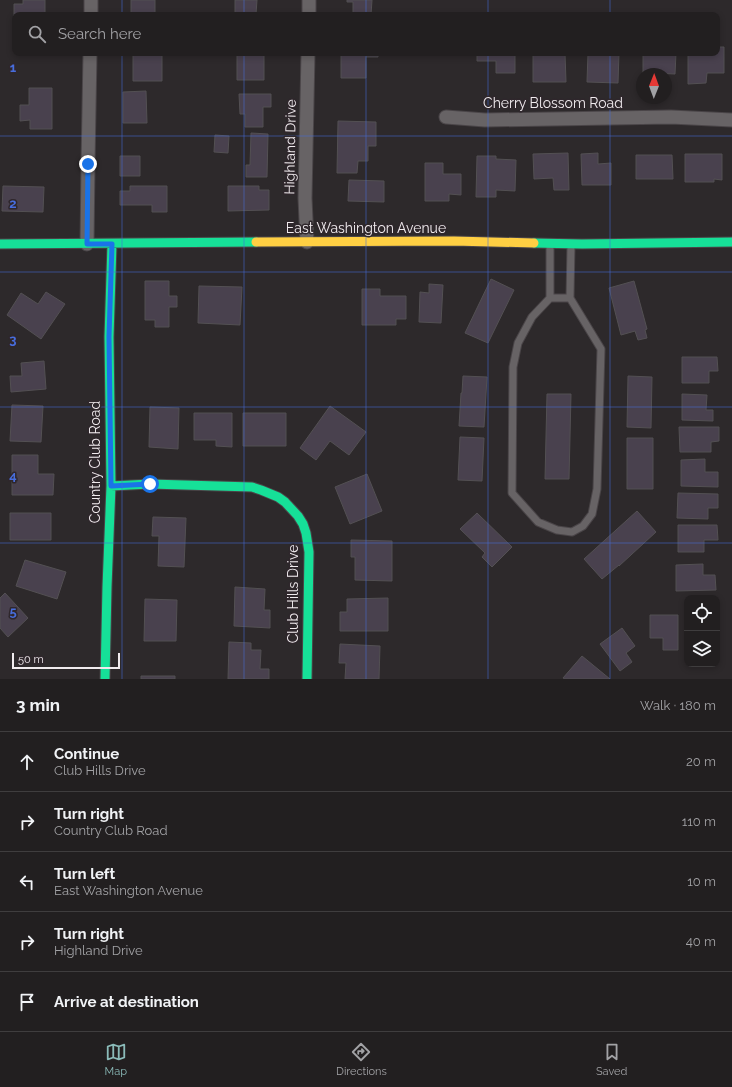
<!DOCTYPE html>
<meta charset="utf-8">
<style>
body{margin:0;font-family:Raleway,sans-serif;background:#2a2729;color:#f1f3f6}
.controls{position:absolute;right:12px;bottom:12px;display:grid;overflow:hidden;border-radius:8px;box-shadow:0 2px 6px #0003}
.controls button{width:36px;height:36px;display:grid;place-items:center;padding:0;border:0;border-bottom:1px solid #3f3d3e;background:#221f20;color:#f1f3f6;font:20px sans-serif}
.compass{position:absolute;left:636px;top:68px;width:36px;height:36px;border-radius:50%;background:#221f20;box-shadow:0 2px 6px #0003;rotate:1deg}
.scale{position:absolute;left:12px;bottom:10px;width:108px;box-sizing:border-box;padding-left:4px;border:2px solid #f0ebee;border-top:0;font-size:11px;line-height:14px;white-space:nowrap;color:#f0ebee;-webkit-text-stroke:3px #2f272c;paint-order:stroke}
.stop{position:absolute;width:12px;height:12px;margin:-9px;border:3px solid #1a73e8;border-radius:50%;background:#fff}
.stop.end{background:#1a73e8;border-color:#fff;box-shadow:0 1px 4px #0008}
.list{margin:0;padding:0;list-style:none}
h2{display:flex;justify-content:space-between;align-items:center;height:52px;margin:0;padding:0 16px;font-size:17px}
h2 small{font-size:13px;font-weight:400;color:#a2a2a5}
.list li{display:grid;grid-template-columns:26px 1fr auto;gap:12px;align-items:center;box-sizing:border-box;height:60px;padding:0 16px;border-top:1px solid #3f3d3e}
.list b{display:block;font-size:15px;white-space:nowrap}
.list p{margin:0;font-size:13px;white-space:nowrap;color:#a2a2a5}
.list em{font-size:13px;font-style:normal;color:#a2a2a5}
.icon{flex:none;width:22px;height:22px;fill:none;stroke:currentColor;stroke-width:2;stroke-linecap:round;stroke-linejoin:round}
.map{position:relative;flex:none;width:732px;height:679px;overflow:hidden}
.search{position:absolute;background:#221f20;box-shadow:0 2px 6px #0003;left:12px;right:12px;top:12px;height:44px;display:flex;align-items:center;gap:10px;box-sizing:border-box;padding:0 14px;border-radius:8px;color:#a2a2a5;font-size:15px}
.sheet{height:352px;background:#221f20}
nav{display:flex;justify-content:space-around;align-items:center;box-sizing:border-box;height:56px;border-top:1px solid #3f3d3e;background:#221f20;font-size:11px;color:#a2a2a5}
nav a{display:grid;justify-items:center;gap:2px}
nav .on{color:#8bbbb9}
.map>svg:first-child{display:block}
.building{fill:#49414e;stroke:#535053}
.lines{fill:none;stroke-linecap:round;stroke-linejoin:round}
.lane-casing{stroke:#4a4548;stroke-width:9}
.street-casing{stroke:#4a4548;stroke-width:15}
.fast-casing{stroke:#4a4548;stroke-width:11}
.slow-casing{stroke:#4a4548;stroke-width:11}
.lane{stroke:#676365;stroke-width:7}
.street{stroke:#676365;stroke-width:13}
.fast{stroke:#16e098;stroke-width:9}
.slow{stroke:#ffcf43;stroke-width:9}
.route{stroke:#1a73e8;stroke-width:5}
.grid{fill:none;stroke:#476ddc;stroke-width:1;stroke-opacity:0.55}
.labels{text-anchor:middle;stroke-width:3;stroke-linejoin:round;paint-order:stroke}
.street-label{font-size:14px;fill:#f0ebee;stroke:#2f272c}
.grid-label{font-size:13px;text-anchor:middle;font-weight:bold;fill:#476ddc;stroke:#2f272c;stroke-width:3;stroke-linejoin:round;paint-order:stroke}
</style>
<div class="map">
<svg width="732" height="679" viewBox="0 0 732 679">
<rect width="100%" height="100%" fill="#2d292b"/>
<path class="building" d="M23 0H45V15H15V19H14V4H23Z
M131 0H155V15H131Z
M235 0H257L256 14 266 15H235Z
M347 0H372L371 15H353V2H347Z
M717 47H724V73H707L706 83 688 84V53H717Z
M133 53H162V81H133Z
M237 53H264V80H237Z
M341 53H378V57H366V78H341Z
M477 53H515V73H496V61H477Z
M533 53H565L566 82H533Z
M588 53H619L618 83 587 82Z
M643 53H676L675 74 653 73V74H643Z
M29 88H52V129H30V120L20 121V105H29Z
M146 91 147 123H123V92Z
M239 94H271V107H263V127H245V114H240Z
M338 121 376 122V146H368V161H358L357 173H337Z
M251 133 268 134 267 177H246V165H250Z
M215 135 229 136 228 153 214 152Z
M568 153 569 190H554L553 178 534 179 533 154Z
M598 153V164L611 163V185H582L581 154Z
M685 154H722V180L714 179V182H685Z
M636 155H672L673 179H636Z
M120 156H140V176H120Z
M477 156H496V159L516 160 515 191 496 190V197H476Z
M425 163H443V174H461V195L449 194V201H425Z
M349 180 384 181V202L348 201Z
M3 186 44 187 43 212 2 211Z
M130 186H167V212H152V205H120V191H130Z
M228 186H259V190H269V210L228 211Z
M491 279 514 290 488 343 465 333Z
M145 281H169V296H177V307H169V327H155V320H145Z
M634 281 647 329 645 330 647 338 638 340 635 331 621 335 609 288Z
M429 284 443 285 441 323 419 322 420 292 429 293Z
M199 286 242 287 240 325 198 323Z
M362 289H380V296H406V319H396V325H362Z
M46 292 65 304 41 339 7 315 21 293 38 304Z
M682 357H717L718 371H709V383H682Z
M44 361 46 389 11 392 10 376H22L21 363Z
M463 376 487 377 484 427 459 426 461 393H462Z
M628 376 652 377 651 428 627 427Z
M547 394H571L569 479H545Z
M682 394 707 395 706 410H713V421L682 420Z
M12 405 43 406 41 442 10 441Z
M330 406 366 432 349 455 330 441 316 460 300 448Z
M150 407 179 408 178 449 149 447Z
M194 413H232V447L216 446V440H194Z
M243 413H286V446H243Z
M679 427H719V441L711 442V452H680Z
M460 437 484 438 482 481 458 480Z
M627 438H653V489H627Z
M12 455H38V474H54L53 495H12Z
M705 459V472H718V487L681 486V460Z
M367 474 382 511 350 524 335 487Z
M678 493 718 494V508H708V519L677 518Z
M637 511 656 532 619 566V565L602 579 584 559Z
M10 513H51V540H10Z
M477 513 512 547 492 567 482 557 485 553 460 529Z
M153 517 186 518 184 567 158 566 159 536H152Z
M678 525H717L718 540H704V552H678Z
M351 540 392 541V581L355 580V557H351Z
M25 560 66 572 57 599 16 586Z
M703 564V575H715L716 590 676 591V565Z
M235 587 265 589 264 610H270V628L234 626Z
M5 593 28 618 8 637 0 628V598Z
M388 598V631H340V612H347V599Z
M145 599 177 600 176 641H144Z
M650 615H678V650H663V638H650Z
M622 628 635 646 626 653 632 662 620 671 600 644Z
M229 642 251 643V650H261L260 669H269V679H228Z
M340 644 380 646 379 679H345L346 663H339Z
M582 656 610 679H565L563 678Z
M141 676H175V679H141Z"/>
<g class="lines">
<g class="lane-casing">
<path id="lane" d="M550 243V298L532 317 518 343 513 367 512 493 538 522 557 530 572 532 583 526 592 514 597 489 601 349 570 298 571 245
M550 298H570"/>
</g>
<g class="street-casing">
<path id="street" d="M91 15V0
M309 15V0
M446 117 485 120 671 117 732 120
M307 242 305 198 308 53
M87 244 88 164 90 53"/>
</g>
<g class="fast-casing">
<path id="fast" d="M534 243 582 244 732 242
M0 244 256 242
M111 486 150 484 252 487 261 490 278 497 285 502 298 516 303 524 306 533 309 552 307 679
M105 679 107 587 111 486 109 337 112 244"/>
</g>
<g class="slow-casing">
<path id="slow" d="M256 242 454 241 534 243"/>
</g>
<use href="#lane" class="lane"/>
<use href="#street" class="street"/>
<use href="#fast" class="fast"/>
<use href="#slow" class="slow"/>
</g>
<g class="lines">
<path class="route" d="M88 164 87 244H112L109 337 111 486 150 484"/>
</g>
<path class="grid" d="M122 0V15M244 0V15M366 0V15M488 0V15M610 0V15M122 53V679M244 53V679M366 53V679M488 53V679M610 53V679M0 136H732M0 272H732M0 407H732M0 543H732"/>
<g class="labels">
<g class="street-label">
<text x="553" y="108">Cherry Blossom Road</text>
<text transform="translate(290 147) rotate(-89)" y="5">Highland Drive</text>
<text x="366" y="233">East Washington Avenue</text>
<text transform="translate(95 462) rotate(-90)" y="5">Country Club Road</text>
<text transform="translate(293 594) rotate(-90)" y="5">Club Hills Drive</text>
</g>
</g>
<g class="grid-label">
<text x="13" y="72">1</text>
<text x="13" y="208">2</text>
<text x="13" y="344">3</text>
<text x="13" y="480">4</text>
<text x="13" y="616">5</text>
</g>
</svg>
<div class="controls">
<button><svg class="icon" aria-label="locate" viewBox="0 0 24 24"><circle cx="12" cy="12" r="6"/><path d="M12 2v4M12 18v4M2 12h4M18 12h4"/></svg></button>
<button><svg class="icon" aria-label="layers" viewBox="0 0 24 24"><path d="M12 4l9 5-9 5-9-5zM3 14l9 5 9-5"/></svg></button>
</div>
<svg class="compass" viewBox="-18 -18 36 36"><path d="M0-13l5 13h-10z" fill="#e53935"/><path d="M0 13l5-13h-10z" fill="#a2a2a5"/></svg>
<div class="scale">50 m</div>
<div class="stop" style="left:150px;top:484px"></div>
<div class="stop end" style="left:88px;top:164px"></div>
<div class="search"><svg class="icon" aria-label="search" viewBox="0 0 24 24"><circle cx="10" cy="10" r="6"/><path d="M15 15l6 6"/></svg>Search here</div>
</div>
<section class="sheet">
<h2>3 min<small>Walk · 180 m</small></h2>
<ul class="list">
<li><svg class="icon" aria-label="ahead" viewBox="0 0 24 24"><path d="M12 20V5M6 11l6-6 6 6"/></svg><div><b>Continue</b><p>Club Hills Drive</p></div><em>20 m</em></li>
<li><svg class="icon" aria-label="right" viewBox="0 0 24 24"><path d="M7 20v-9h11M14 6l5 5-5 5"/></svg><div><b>Turn right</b><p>Country Club Road</p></div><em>110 m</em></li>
<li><svg class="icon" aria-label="left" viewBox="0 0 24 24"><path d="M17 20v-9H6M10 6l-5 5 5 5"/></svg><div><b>Turn left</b><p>East Washington Avenue</p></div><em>10 m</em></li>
<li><svg class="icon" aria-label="right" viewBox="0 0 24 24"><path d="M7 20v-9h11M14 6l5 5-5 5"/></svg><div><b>Turn right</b><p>Highland Drive</p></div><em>40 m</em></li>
<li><svg class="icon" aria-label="arrive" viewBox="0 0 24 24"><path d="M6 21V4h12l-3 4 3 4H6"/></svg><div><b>Arrive at destination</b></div></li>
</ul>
</section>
<nav>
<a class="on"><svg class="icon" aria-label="map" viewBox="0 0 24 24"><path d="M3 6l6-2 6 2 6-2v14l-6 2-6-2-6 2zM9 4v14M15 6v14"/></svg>Map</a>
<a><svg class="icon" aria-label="directions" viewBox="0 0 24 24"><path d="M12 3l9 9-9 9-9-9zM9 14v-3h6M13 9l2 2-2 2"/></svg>Directions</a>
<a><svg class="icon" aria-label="saved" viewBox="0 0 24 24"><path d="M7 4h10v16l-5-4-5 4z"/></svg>Saved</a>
</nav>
